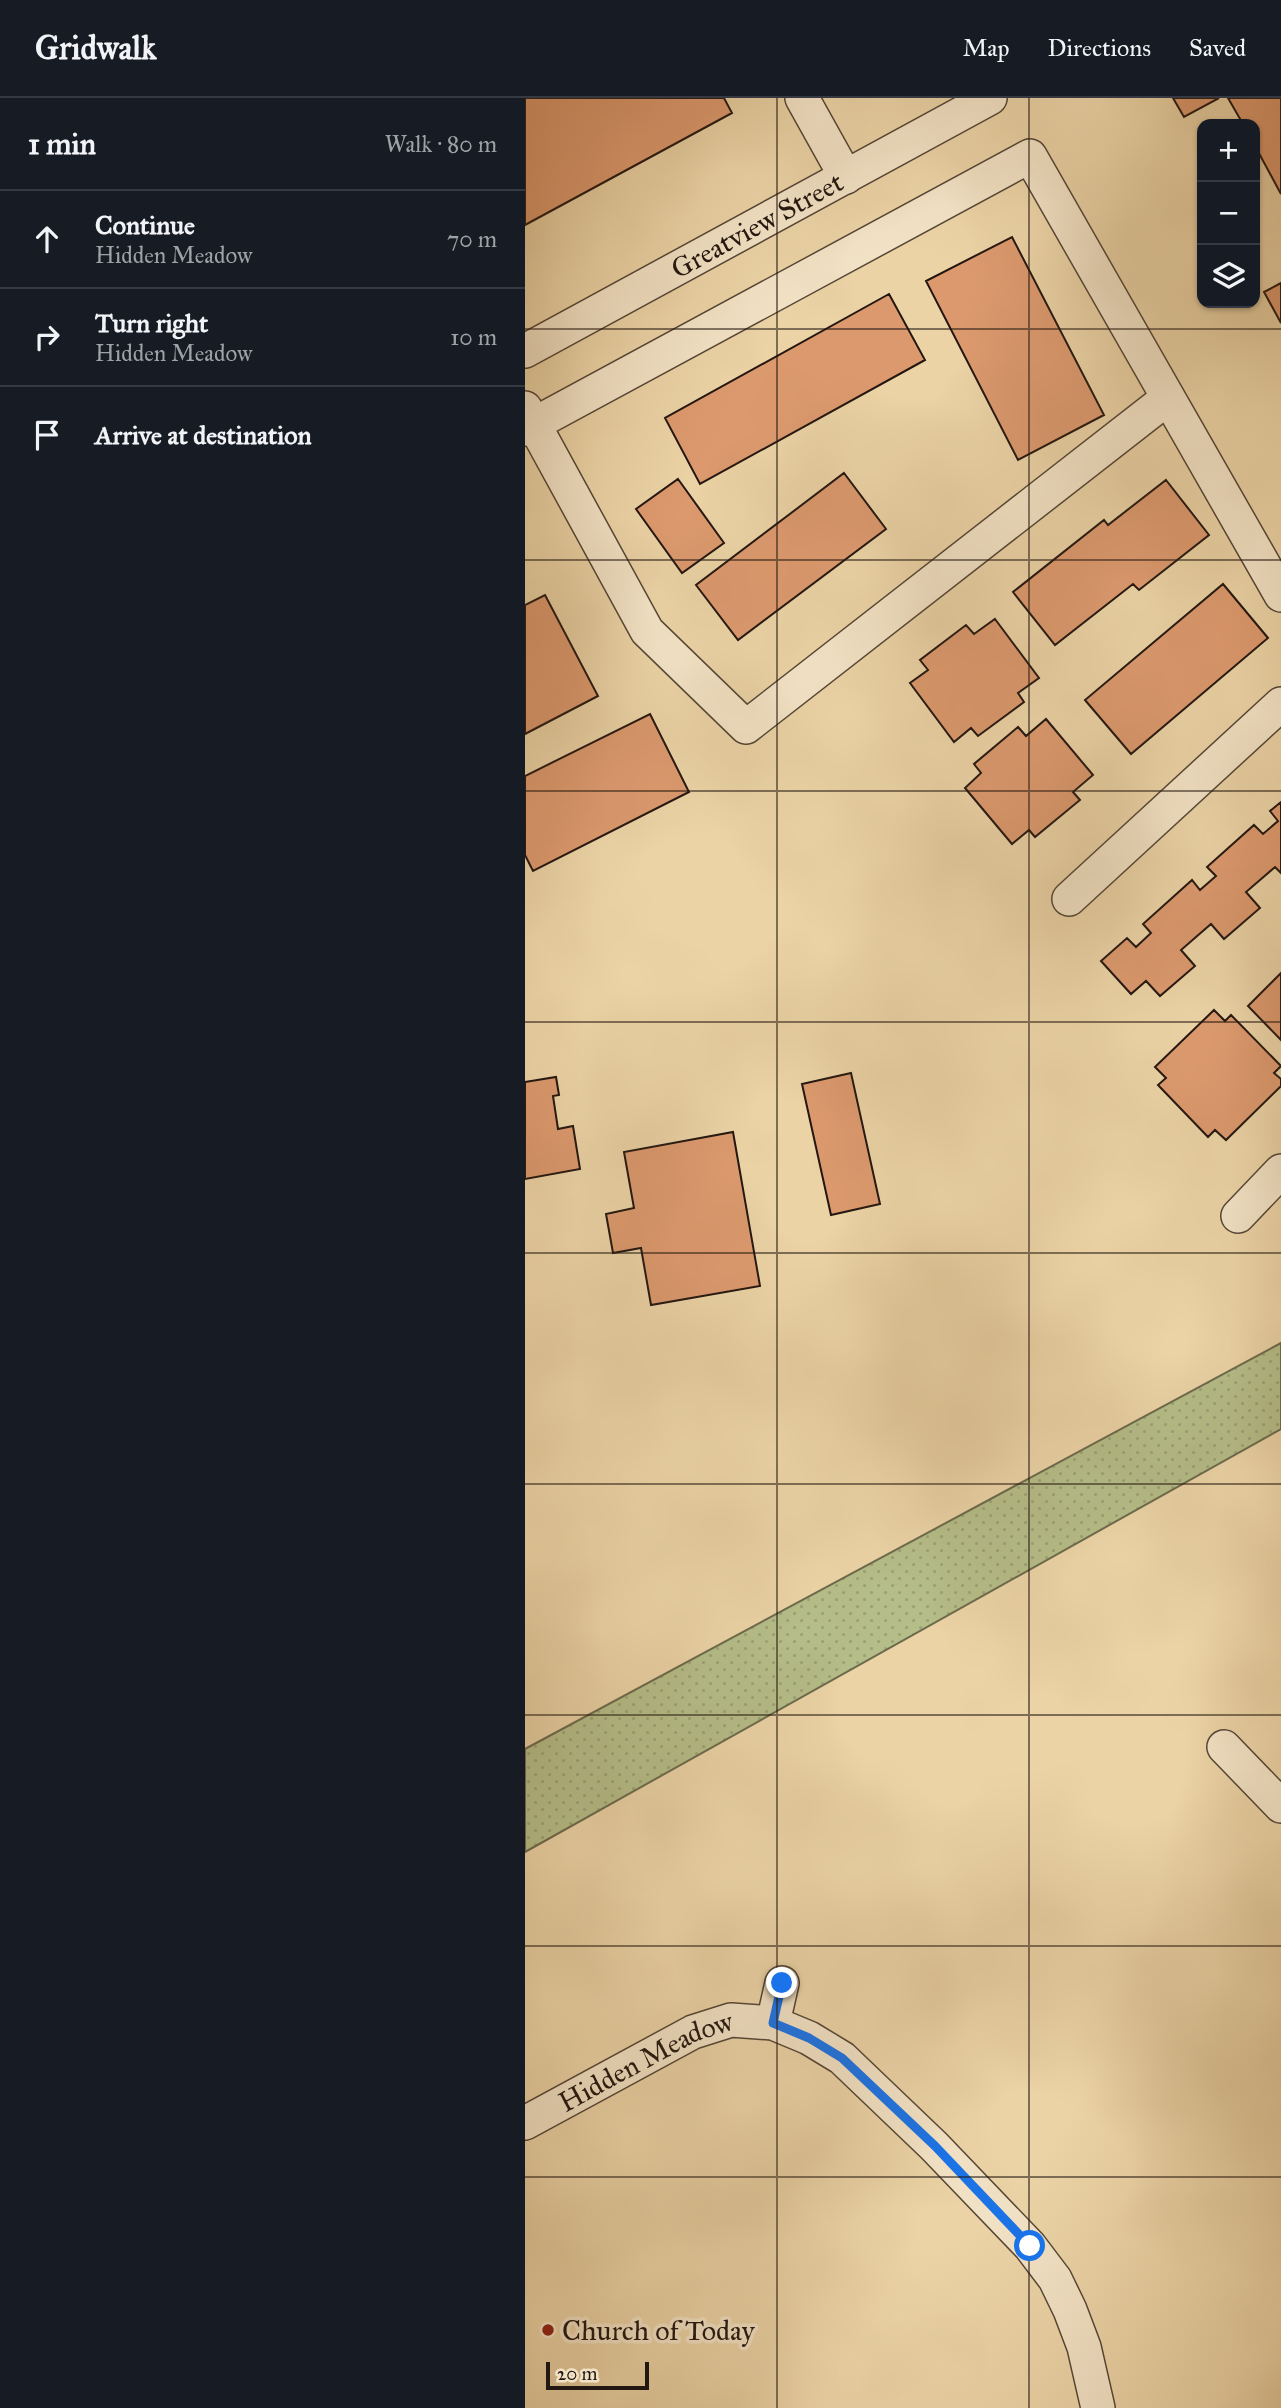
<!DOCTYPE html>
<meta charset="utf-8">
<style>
body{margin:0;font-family:"IM FELL Great Primer",serif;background:#20242c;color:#f1f3f6}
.controls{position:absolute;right:21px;top:21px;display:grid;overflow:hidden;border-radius:14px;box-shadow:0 2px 5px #0004}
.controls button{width:63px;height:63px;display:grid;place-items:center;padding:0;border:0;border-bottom:2px solid #363941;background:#171b24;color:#f1f3f6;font:35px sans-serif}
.scale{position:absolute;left:21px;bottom:18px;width:103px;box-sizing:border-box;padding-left:7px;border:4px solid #231711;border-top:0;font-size:19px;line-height:24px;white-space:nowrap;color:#231711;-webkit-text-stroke:5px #f2e2c5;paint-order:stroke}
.stop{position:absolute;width:21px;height:21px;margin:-16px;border:5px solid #1a73e8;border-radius:50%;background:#fff}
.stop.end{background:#1a73e8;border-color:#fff;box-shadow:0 2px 7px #0008}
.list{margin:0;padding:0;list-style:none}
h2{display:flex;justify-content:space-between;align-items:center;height:91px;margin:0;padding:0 28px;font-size:30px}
h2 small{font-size:23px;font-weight:400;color:#9ea1a6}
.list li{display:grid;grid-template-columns:46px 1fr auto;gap:21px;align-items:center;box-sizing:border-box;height:98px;padding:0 28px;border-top:2px solid #363941}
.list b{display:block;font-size:26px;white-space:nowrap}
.list p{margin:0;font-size:23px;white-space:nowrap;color:#9ea1a6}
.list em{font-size:23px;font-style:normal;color:#9ea1a6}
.icon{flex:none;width:38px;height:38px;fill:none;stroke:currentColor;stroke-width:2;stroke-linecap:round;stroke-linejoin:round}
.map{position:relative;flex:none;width:756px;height:2310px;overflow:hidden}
header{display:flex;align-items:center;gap:42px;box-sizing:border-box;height:98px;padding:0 35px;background:#171b24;border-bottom:2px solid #363941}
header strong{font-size:33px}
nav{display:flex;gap:38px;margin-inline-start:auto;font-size:24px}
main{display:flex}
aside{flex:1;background:#171b24}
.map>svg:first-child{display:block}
.grass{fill:url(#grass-dots);stroke:#6c6a4c;stroke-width:2}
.building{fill:#dc996e;stroke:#231711;stroke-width:2}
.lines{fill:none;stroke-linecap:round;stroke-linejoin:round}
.minor-casing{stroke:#554636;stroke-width:36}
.minor{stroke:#f2e2c5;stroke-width:33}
.route{stroke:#1a73e8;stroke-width:9}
.grid{fill:none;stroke:#231711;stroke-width:2;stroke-opacity:0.55}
.poi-dot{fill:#8f2418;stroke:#f2e2c5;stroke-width:2.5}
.labels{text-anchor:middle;stroke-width:7;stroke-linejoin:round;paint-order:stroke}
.street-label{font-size:28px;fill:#231711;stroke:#f2e2c5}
.poi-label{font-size:28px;fill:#231711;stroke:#f2e2c5;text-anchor:start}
</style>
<header>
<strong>Gridwalk</strong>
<nav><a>Map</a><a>Directions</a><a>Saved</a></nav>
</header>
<main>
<aside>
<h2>1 min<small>Walk · 80 m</small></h2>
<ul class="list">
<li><svg class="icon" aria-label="ahead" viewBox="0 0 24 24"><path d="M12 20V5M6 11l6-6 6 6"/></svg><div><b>Continue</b><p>Hidden Meadow</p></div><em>70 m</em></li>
<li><svg class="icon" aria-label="right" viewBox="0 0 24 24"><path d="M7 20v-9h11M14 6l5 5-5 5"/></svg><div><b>Turn right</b><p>Hidden Meadow</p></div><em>10 m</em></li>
<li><svg class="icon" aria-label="arrive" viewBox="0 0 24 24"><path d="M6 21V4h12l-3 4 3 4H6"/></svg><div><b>Arrive at destination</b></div></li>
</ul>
</aside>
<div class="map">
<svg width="756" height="2310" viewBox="0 0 756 2310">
<defs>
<pattern id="grass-dots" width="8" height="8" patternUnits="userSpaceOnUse" patternTransform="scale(1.75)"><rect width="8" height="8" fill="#b5bd88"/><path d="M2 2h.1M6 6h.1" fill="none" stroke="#9ba274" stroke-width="1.8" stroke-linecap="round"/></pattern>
</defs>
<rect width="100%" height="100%" fill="#ebd3a6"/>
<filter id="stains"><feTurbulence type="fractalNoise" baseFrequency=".00286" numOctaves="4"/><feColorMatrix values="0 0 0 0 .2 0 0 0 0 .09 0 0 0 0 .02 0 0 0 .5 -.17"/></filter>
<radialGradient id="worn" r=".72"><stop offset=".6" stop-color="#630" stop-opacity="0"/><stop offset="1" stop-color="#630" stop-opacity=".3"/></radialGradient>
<path class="grass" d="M756 1245V1331L0 1754V1651Z"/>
<path class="building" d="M0 0H199L207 15 0 127Z
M648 0H694L659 19Z
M703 0H756V96L730 48V26H718Z
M487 139 579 317 493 362 401 183Z
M756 185V225L739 194Z
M364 196 400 262 175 386 140 320Z
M319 375 361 431 213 542 171 487Z
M153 381 199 445 157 475 111 411Z
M641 382 684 437 614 492 608 486 530 547 488 494 579 422 583 427Z
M698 486 743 540 606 656 560 602Z
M20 497 73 598 0 636V507Z
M470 521 514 580 493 595 499 604 453 638 446 630 429 644 385 585 403 572 395 562 441 527 449 536Z
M125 616 164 694 8 773 0 757V678Z
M521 621 568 677 548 694 555 702 510 739 504 732 487 746 440 690 456 675 449 666 493 629 501 638Z
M756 704V775L750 769 721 794 735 810 699 841 686 826 656 852 670 868 635 898 621 883 606 896 576 863 602 840 611 849 626 835 618 826 667 782 675 792 691 778 682 769 729 727 738 736 753 723 745 713Z
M756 875V942L723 908Z
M689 912 700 923 706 917 756 968 749 975 756 981V988L701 1042 690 1032 683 1039 633 987 641 980 630 969Z
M326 975 355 1106 306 1117 277 986Z
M31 979 34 997 28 998 33 1031 48 1028 55 1071 0 1081V984Z
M208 1034 235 1188 126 1207 116 1150 88 1155 81 1116 109 1110 99 1054Z"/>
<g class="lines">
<g class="minor-casing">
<g id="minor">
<path d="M277 0 321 79"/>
<path id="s1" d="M0 253 465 0"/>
<path d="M0 310 122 533 221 629 643 300"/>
<path d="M0 331 505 58 756 497"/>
<path d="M544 801 756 606"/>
<path d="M713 1118 756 1073"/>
<path d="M699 1649 756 1708"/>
<path d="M248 1925 257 1885"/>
<path id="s2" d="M0 2025 168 1934 206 1922 248 1925 284 1940 317 1960 409 2048 505 2148 530 2181 545 2212 559 2249 573 2310"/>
</g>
</g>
<use href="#minor" class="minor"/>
</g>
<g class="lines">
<path class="route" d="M257 1885 248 1925 284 1940 317 1960 410 2048 505 2148"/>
</g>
<path class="grid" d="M252 0V2310M504 0V2310M0 231H756M0 462H756M0 693H756M0 924H756M0 1155H756M0 1386H756M0 1617H756M0 1848H756M0 2079H756"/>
<circle class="poi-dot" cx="23" cy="2232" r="7"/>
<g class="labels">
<g class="street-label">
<text dy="10" stroke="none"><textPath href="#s1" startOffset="264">Greatview Street</textPath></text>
<text dy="10" stroke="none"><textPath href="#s2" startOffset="136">Hidden Meadow</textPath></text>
</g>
<g class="poi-label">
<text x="37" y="2242">Church of Today</text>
</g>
</g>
<rect width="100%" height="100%" filter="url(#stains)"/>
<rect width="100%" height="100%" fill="url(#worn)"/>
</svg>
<div class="controls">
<button>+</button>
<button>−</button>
<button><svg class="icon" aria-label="layers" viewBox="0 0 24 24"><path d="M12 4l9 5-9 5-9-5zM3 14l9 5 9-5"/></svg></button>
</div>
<div class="scale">20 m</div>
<div class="stop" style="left:505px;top:2148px"></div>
<div class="stop end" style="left:257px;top:1885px"></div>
</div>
</main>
